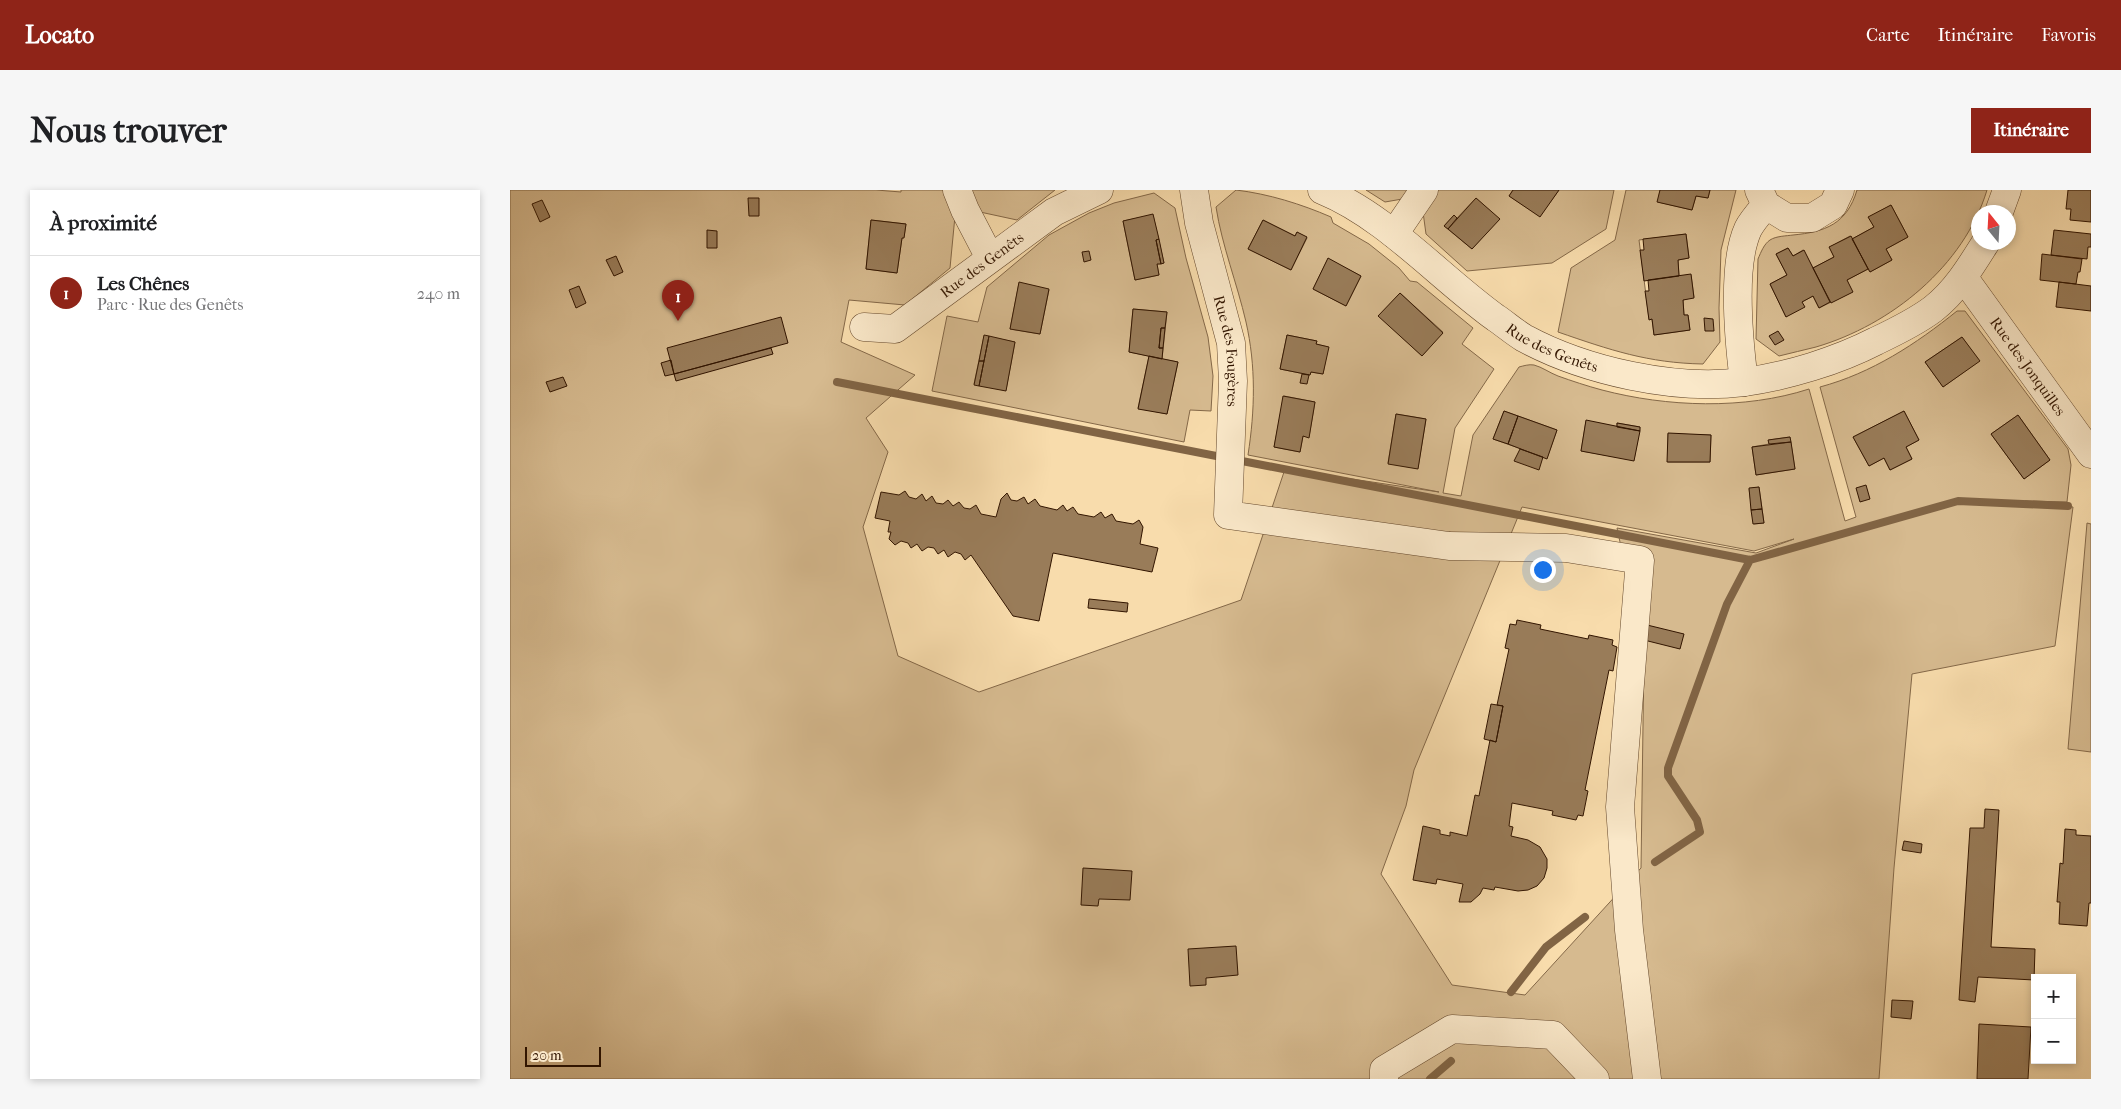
<!DOCTYPE html>
<html lang="fr">
<meta charset="utf-8">
<style>
body{margin:0;font-family:"IM FELL French Canon",serif;background:#f6f6f6;color:#202124}
.controls{position:absolute;right:15px;bottom:15px;display:grid;overflow:hidden;border-radius:0px;box-shadow:0 2px 8px #0003}
.controls button{width:45px;height:45px;display:grid;place-items:center;padding:0;border:0;border-bottom:1px solid #e0e0e0;background:#fff;color:#202124;font:25px sans-serif}
.compass{position:absolute;left:1461px;top:15px;width:45px;height:45px;border-radius:50%;background:#fff;box-shadow:0 2px 8px #0003;rotate:342deg}
.scale{position:absolute;left:15px;bottom:12px;width:76px;box-sizing:border-box;padding-left:5px;border:2px solid #321500;border-top:0;font-size:14px;line-height:18px;white-space:nowrap;color:#321500;-webkit-text-stroke:4px #fae8c9;paint-order:stroke}
.you{position:absolute;left:1032px;top:379px;width:18px;height:18px;margin:-12px;border:4px solid #fff;border-radius:50%;background:#1a73e8;box-shadow:0 0 0 8px #1a73e833}
.badge{display:grid;place-items:center;width:32px;height:32px;border-radius:50%;background:#8f2418;color:#fff;font-size:16px;font-weight:700}
.pin{position:absolute;translate:-50% -41px;filter:drop-shadow(0 1px 2px #0008)}
.pin::after{content:'';position:absolute;top:26px;width:18px;height:15px;background:inherit;clip-path:polygon(0 0,100% 0,50% 100%)}
.list{margin:0;padding:0;list-style:none}
h2{display:flex;justify-content:space-between;align-items:center;height:65px;margin:0;padding:0 20px;font-size:21px}
h2 small{font-size:16px;font-weight:400;color:#757577}
.list li{display:grid;grid-template-columns:32px 1fr auto;gap:15px;align-items:center;box-sizing:border-box;height:75px;padding:0 20px;border-top:1px solid #e0e0e0}
.list b{display:block;font-size:19px;white-space:nowrap}
.list p{margin:0;font-size:16px;white-space:nowrap;color:#757577}
.list em{font-size:16px;font-style:normal;color:#757577}
.map{position:relative;flex:none;width:1581px;height:889px;overflow:hidden;border-radius:0px}
header{display:flex;align-items:center;gap:30px;box-sizing:border-box;height:70px;padding:0 25px;background:#8f2418;color:#fff}
header strong{font-size:24px}
nav{display:flex;gap:28px;margin-inline-start:auto;font-size:18px}
.intro{display:flex;align-items:center;justify-content:space-between;box-sizing:border-box;height:120px;padding:0 30px}
h1{margin:0;font-size:35px}
.button{padding:12px 22px;border-radius:0px;background:#8f2418;color:#fff;font-size:18px;font-weight:700}
main{display:flex;gap:30px;padding:0 30px}
aside{flex:1;background:#fff;border-radius:0px;box-shadow:0 2px 8px #0003}
.map>svg:first-child{display:block}
.green{fill:#d6ba8f;stroke:#846848;fill-rule:evenodd}
.lines{fill:none;stroke-linecap:round;stroke-linejoin:round}
.stream{stroke:#816444;stroke-width:8}
.building{fill:#997c59;stroke:#321500}
.street-casing{stroke:#64472b;stroke-width:29}
.street{stroke:#fae8c9;stroke-width:28}
.labels{text-anchor:middle;stroke-width:4.5;stroke-linejoin:round;paint-order:stroke}
.street-label{font-size:15px;fill:#321500;stroke:#fae8c9}
</style>
<header>
<strong>Locato</strong>
<nav><a>Carte</a><a>Itinéraire</a><a>Favoris</a></nav>
</header>
<div class="intro"><h1>Nous trouver</h1><a class="button">Itinéraire</a></div>
<main>
<aside>
<h2>À proximité<small></small></h2>
<ul class="list">
<li><span class="badge">1</span><div><b>Les Chênes</b><p>Parc · Rue des Genêts</p></div><em>240 m</em></li>
</ul>
</aside>
<div class="map">
<svg width="1581" height="889" viewBox="0 0 1581 889">
<rect width="100%" height="100%" fill="#f8dcac"/>
<filter id="stains"><feTurbulence type="fractalNoise" baseFrequency=".004" numOctaves="4"/><feColorMatrix values="0 0 0 0 .2 0 0 0 0 .09 0 0 0 0 .02 0 0 0 .5 -.17"/></filter>
<radialGradient id="worn" r=".72"><stop offset=".6" stop-color="#630" stop-opacity="0"/><stop offset="1" stop-color="#630" stop-opacity=".3"/></radialGradient>
<path class="green" d="M0 0H366L391 2V0H436L445 26 440 78 395 115 339 110 331 152 405 185 356 228 378 262 353 337 388 466 469 502 731 410 775 279 929 302 738 265C745 220 746 176 736 132 727 93 712 56 706 17L726 0C759 4 791 14 821 27L823 33 859 54 889 78 900 91 907 92 963 138 952 154 984 179 945 238 933 303 951 306 963 245 1009 177C1013 176 1019 174 1024 175 1032 177 1040 183 1048 186 1062 191 1077 196 1092 200 1157 217 1234 220 1299 199L1335 331 1346 327 1310 197C1362 183 1406 154 1447 121H1455L1558 259 1561 275 1557 312 1515 311 1563 317 1545 456 1402 484 1384 678 1369 889H0ZM361 30 396 34 394 47 392 48 387 83 356 79ZM753 30 785 46 787 42 797 48 781 80 738 59ZM818 69 851 86 836 116 803 99ZM890 103 933 142 912 166 869 126ZM777 145 807 151 806 154 818 157 813 184 801 182 800 185 770 179ZM1452 147 1469 171 1433 197 1415 172ZM774 206 805 212 799 247 793 246 790 262 764 257ZM994 221 1047 240 1037 268 983 249ZM1394 221 1409 250 1396 257 1402 269 1380 280 1374 268 1359 276 1343 247ZM886 224 916 229 908 278 878 273ZM1508 225 1540 270 1514 289 1481 244ZM1076 231 1107 237V233L1130 237 1124 270 1071 261ZM1158 244 1201 245 1200 272H1158ZM1280 247 1285 279 1246 285 1242 257 1259 254V250ZM1249 297 1254 333 1244 334 1239 299ZM1012 317 1244 361 1284 349 1246 363 1107 338 1134 464 1131 678 1015 805 942 795 871 684 896 616 904 580Z
M459 0H545L507 30 470 22Z
M856 0H903L898 8 875 12Z
M927 0H1003L999 6 1030 26 1049 0H1104L1096 39 1042 73 957 81 916 44 913 22ZM966 8 989 29 962 59 934 36 944 25 947 28Z
M1116 0H1150L1148 12 1182 20 1186 6 1198 8 1200 0H1226L1211 60 1209 118 1210 152 1193 174C1138 173 1100 160 1048 142L1061 78 1105 50ZM1176 44 1179 68 1168 70 1169 86 1181 85 1184 107 1173 110 1174 125H1178L1180 140 1144 145 1142 129H1139L1129 50Z
M1347 0H1477C1454 76 1381 135 1306 157 1294 160 1281 163 1269 166L1246 149 1248 69C1251 62 1254 54 1260 50 1266 46 1276 46 1283 45 1315 42 1337 34 1347 0ZM1381 15 1398 47 1376 59 1382 70 1360 82 1358 79 1337 90 1342 102 1309 118 1303 106 1292 112 1276 127 1260 94 1277 85 1266 64 1278 58 1283 66 1293 60 1303 78 1324 67 1320 57 1340 46 1342 49 1364 37 1359 27Z
M644 3 665 18 676 68 698 147 703 186 701 221 680 220 674 252 422 201 437 126 468 132 477 97 539 45 579 23 604 13ZM643 25 654 73 647 74 649 85 625 90 613 31ZM509 93 539 100 530 144 500 139ZM623 119 657 122 652 169 668 172 657 224 628 218 639 166 619 162ZM474 146 505 152 496 200 464 194Z
M1577 333 1581 334V562L1558 559Z"/>
<g class="lines">
<path class="stream" d="M327 192 1240 370 1448 311 1558 316
M1145 672 1190 642 1187 630 1158 586V578L1217 414 1240 370
M1001 802 1036 757 1075 727
M920 889 941 871"/>
</g>
<path class="building" d="M1003 0H1049L1030 27 999 6Z
M1150 0H1200L1198 8 1186 6 1182 20 1147 12Z
M1558 0H1581V32L1560 30 1561 19H1556Z
M238 8H249V26H239Z
M966 8 990 29 962 59 938 39Z
M32 10 40 27 30 32 22 14Z
M1381 15 1398 47 1376 59 1382 70 1360 82 1342 49 1364 37 1358 27Z
M643 24 649 49 646 50 651 74H647L649 85 625 90 613 31Z
M944 25 947 28 938 39 934 36Z
M361 30 396 34 394 48H392L387 83 356 79Z
M753 30 785 46 787 42 797 47 781 80 738 59Z
M197 40 207 41V58H197Z
M1544 40 1581 44V57H1578L1577 69 1541 65Z
M1176 44 1179 68 1168 70 1169 86 1134 91 1130 60H1134L1133 49Z
M1341 46 1358 79 1337 90 1343 102 1321 113 1303 78 1324 67 1319 57Z
M649 49 654 73 651 74 646 50Z
M1278 58 1283 66 1294 60 1320 112 1309 118 1303 106 1292 112 1295 117 1276 127 1260 94 1277 85 1266 64Z
M579 61 581 70 574 72 572 62Z
M1532 64 1572 69 1570 82H1568L1566 94 1530 90Z
M106 66 113 82 104 86 96 70Z
M818 68 851 86 836 116 803 99Z
M1181 84 1184 108 1173 110 1174 125H1178L1180 140 1144 145 1142 129 1139 130 1135 101H1139L1138 90Z
M509 92 539 99 530 144 500 139Z
M1549 92 1581 96V121L1546 117Z
M69 96 76 113 66 118 59 100Z
M890 103 933 143 912 166 868 126Z
M623 119 657 122 655 138H651L649 158H653L652 169 619 162Z
M271 127 278 153 164 184 157 158Z
M1194 128 1203 129 1204 141H1195Z
M651 138H655L653 158H649Z
M1268 141 1274 150 1265 155 1259 146Z
M474 145 479 146 474 171H469Z
M777 145 807 151 806 154 819 157 813 184 801 182 800 185 770 179Z
M479 146 505 152 496 201 469 196Z
M1452 147 1470 171 1433 197 1415 172Z
M261 158 263 164 166 191 164 184Z
M639 166 668 172 657 224 628 219Z
M161 170 164 184 155 186 151 173Z
M469 171H474L469 196 464 195Z
M792 184 799 185 797 194 790 193Z
M53 187 57 196 40 202 36 192Z
M773 206 805 212 799 248 793 246 790 262 764 257Z
M994 221 1008 226 998 254 983 249Z
M1394 221 1409 250 1396 257 1402 269 1380 280 1374 268 1359 276 1343 247Z
M886 224 916 229 908 279 878 274Z
M1508 225 1540 270 1514 289 1481 244Z
M1008 226 1047 240 1037 269 998 254Z
M1076 230 1130 241 1124 271 1071 261Z
M1107 233 1130 237V241L1107 237Z
M1158 243 1201 245 1200 272H1157Z
M1280 247 1281 252 1259 254 1258 250Z
M1281 252 1285 279 1246 285 1242 257Z
M1010 259 1033 267 1029 280 1004 271Z
M1356 295 1360 309 1350 312 1346 298Z
M1249 297 1252 319 1241 320 1239 298Z
M395 301 399 307 406 309 412 304 416 311 422 306 426 313 433 314 438 310 443 316 449 312 454 318 460 319 466 315 471 324 486 327 491 309 497 303 501 310 507 311 514 307 518 314 525 309 530 316 547 320 553 315 557 321 563 317 568 324 584 327 591 322 595 328 602 324 606 331 623 334 629 330 633 337 630 354 648 358 642 382 543 363 529 431 503 426 461 365 455 370 451 364 445 362 438 367 434 360 428 364 424 358 418 357 412 361 407 354 401 358 398 353 391 351 385 355 379 349 381 342H378L380 331 365 328 371 302 389 305Z
M1252 319 1254 333 1243 334 1241 320Z
M579 409 618 413 617 422 578 418Z
M1007 430 1031 435 1030 439 1078 449 1079 445 1103 450 1102 455 1107 457 1103 481 1099 480 1075 600 1078 601 1073 626 1068 625 1066 630 1042 625 1043 621 1002 613 999 636 1003 637 1001 646 1018 650 1030 657 1037 669V678L1034 688 1027 696 1018 700 1008 701 985 697 984 700 973 698 970 704 961 712H949L953 694 927 689 926 694 903 690 913 636 930 640V644L940 646V642L957 646 965 605 969 606 980 550 986 552 993 516 987 515 999 459 995 458 1000 434 1006 435Z
M1133 434 1174 444 1170 459 1130 449Z
M981 514 993 516 986 552 974 549Z
M1475 619 1489 620 1481 757 1525 759 1524 790 1468 787 1465 812 1449 810 1460 638H1474Z
M1555 639 1566 640V645L1581 646V713H1579L1577 736 1549 734 1550 712H1547L1550 673 1553 674Z
M1394 651 1412 654 1411 663 1392 660Z
M573 678 622 681 620 710 589 709 588 716 571 715Z
M726 756 728 785 696 788V795L680 796 678 759Z
M1382 810 1403 811 1401 829 1381 827Z
M1469 834 1521 837 1518 889H1467Z"/>
<g class="lines">
<g class="street-casing">
<g id="street">
<path d="M447 0 455 20 480 68"/>
<path id="s1" d="M684 0 689 33 721 153 723 191 718 325 939 356 1056 358 1130 370 1110 617 1119 740 1137 889"/>
<path id="s2" d="M812 0C876 26 929 87 986 128 995 134 1004 142 1014 148 1075 181 1165 201 1234 192 1278 186 1327 171 1366 151 1385 142 1407 131 1423 119 1446 101 1461 76 1476 52"/>
<path d="M1249 0 1256 15 1277 28H1302L1323 15 1330 0"/>
<path d="M1489 22 1497 0"/>
<path d="M884 44 914 0"/>
<path id="s3" d="M1454 88 1581 264"/>
<path id="s4" d="M354 137 385 139 544 22 589 0"/>
<path d="M1234 192C1229 152 1221 76 1238 39 1242 31 1250 22 1256 15"/>
<path d="M874 889V880L942 839 1043 845 1085 889"/>
</g>
</g>
<use href="#street" class="street"/>
</g>
<g class="labels">
<g class="street-label">
<text dy="5" stroke="none"><textPath href="#s4" startOffset="139">Rue des Genêts</textPath></text>
<text dy="5" stroke="none"><textPath href="#s2" startOffset="281">Rue des Genêts</textPath></text>
<text dy="5" stroke="none"><textPath href="#s1" startOffset="165">Rue des Fougères</textPath></text>
<text dy="5" stroke="none"><textPath href="#s3" startOffset="109">Rue des Jonquilles</textPath></text>
</g>
</g>
<rect width="100%" height="100%" filter="url(#stains)"/>
<rect width="100%" height="100%" fill="url(#worn)"/>
</svg>
<div class="controls">
<button>+</button>
<button>−</button>
</div>
<svg class="compass" viewBox="-18 -18 36 36"><path d="M0-13l5 13h-10z" fill="#e53935"/><path d="M0 13l5-13h-10z" fill="#757577"/></svg>
<div class="scale">20 m</div>
<div class="you"></div>
<div class="pin badge" style="left:168px;top:131px">1</div>
</div>
</main>
